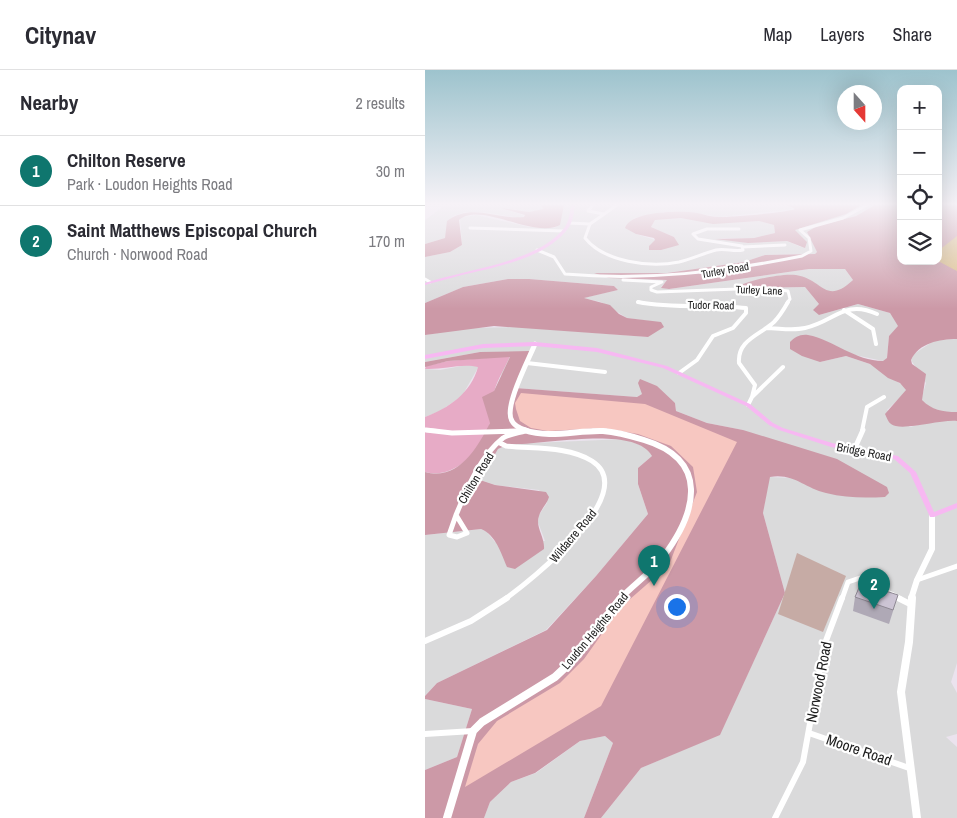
<!DOCTYPE html>
<meta charset="utf-8">
<style>
body{margin:0;font-family:"Archivo Narrow",sans-serif;background:#f7f7f7;color:#2b2b33}
.controls{position:absolute;right:15px;top:15px;display:grid;overflow:hidden;border-radius:10px;box-shadow:0 5px 20px #0002}
.controls button{width:45px;height:45px;display:grid;place-items:center;padding:0;border:0;border-bottom:1px solid #e1e1e2;background:#fff;color:#2b2b33;font:25px sans-serif}
.compass{position:absolute;left:412px;top:15px;width:45px;height:45px;border-radius:50%;background:#fff;box-shadow:0 5px 20px #0002;rotate:159deg}
.you{position:absolute;left:251px;top:536px;width:18px;height:18px;margin:-12px;border:4px solid #fff;border-radius:50%;background:#1a73e8;box-shadow:0 0 0 8px #1a73e833}
.badge{display:grid;place-items:center;width:32px;height:32px;border-radius:50%;background:#0f766e;color:#fff;font-size:16px;font-weight:700}
.pin{position:absolute;translate:-50% -41px;filter:drop-shadow(0 1px 2px #0008)}
.pin::after{content:'';position:absolute;top:26px;width:18px;height:15px;background:inherit;clip-path:polygon(0 0,100% 0,50% 100%)}
.list{margin:0;padding:0;list-style:none}
h2{display:flex;justify-content:space-between;align-items:center;height:65px;margin:0;padding:0 20px;font-size:21px}
h2 small{font-size:16px;font-weight:400;color:#7c7c81}
.list li{display:grid;grid-template-columns:32px 1fr auto;gap:15px;align-items:center;box-sizing:border-box;height:70px;padding:0 20px;border-top:1px solid #e1e1e2}
.list b{display:block;font-size:19px;white-space:nowrap}
.list p{margin:0;font-size:16px;white-space:nowrap;color:#7c7c81}
.list em{font-size:16px;font-style:normal;color:#7c7c81}
.icon{flex:none;width:28px;height:28px;fill:none;stroke:currentColor;stroke-width:2;stroke-linecap:round;stroke-linejoin:round}
.map{position:relative;flex:none;width:532px;height:748px;overflow:hidden}
header{display:flex;align-items:center;gap:30px;box-sizing:border-box;height:70px;padding:0 25px;background:#fff;border-bottom:1px solid #e1e1e2}
header strong{font-size:24px}
nav{display:flex;gap:28px;margin-inline-start:auto;font-size:18px}
main{display:flex}
aside{flex:1;background:#fff}
.map>svg:first-child{display:block}
.residential{fill:#dadadb}
.grass{fill:#e7abc6}
.forest{fill:#cc99a7}
.cemetery{fill:#c6aba5}
.park{fill:#f7c7c1}
.pitch{fill:#dbbc84}
.lines{fill:none;stroke-linecap:round;stroke-linejoin:round}
.minor-far3{stroke:#fff;stroke-width:3}
.minor-far2{stroke:#fff;stroke-width:4}
.minor-far1{stroke:#fff;stroke-width:5}
.minor{stroke:#fff;stroke-width:6}
.tertiary-far2{stroke:#fff;stroke-width:5}
.tertiary-far1{stroke:#fff;stroke-width:6}
.tertiary{stroke:#fff;stroke-width:8}
.secondary{fill:#f7b8f2;fill-rule:evenodd}
.wall{fill:#afa9b6}
.building{fill:#ccc4d4;stroke:#8f8994}
.labels{text-anchor:middle;stroke-width:4.5;stroke-linejoin:round;paint-order:stroke}
.far-street-label{font-size:11px;fill:#1d1d1d;stroke:#fff}
.street-label{font-size:12px;fill:#1d1d1d;stroke:#fff}
.near-street-label{font-size:15px;fill:#1d1d1d;stroke:#fff}
</style>
<header>
<strong>Citynav</strong>
<nav><a>Map</a><a>Layers</a><a>Share</a></nav>
</header>
<main>
<aside>
<h2>Nearby<small>2 results</small></h2>
<ul class="list">
<li><span class="badge">1</span><div><b>Chilton Reserve</b><p>Park · Loudon Heights Road</p></div><em>30 m</em></li>
<li><span class="badge">2</span><div><b>Saint Matthews Episcopal Church</b><p>Church · Norwood Road</p></div><em>170 m</em></li>
</ul>
</aside>
<div class="map">
<svg width="532" height="748" viewBox="0 0 532 748">
<rect width="100%" height="100%" fill="#ebe3ee"/>
<path class="residential" d="M27 135H116L118 139 104 142 78 138 100 146 94 148 59 142H40L28 146 20 168 0 174V150L19 136Z
M139 135H362L370 139 295 147 264 142H240L209 148 211 164 230 170 226 180 253 175 249 167 226 157 230 150 256 148 316 152 334 151 349 155 350 163 329 168H293L323 173 362 171 376 177 369 160 421 144 436 135H450L431 146 392 156 382 162 392 182 390 184 340 185 319 192 242 203 175 207 243 210 236 217 244 219 384 199H420L428 210 418 220 411 222H402L377 208 318 218 380 217 394 234V245L433 234 465 243 474 256 464 266 462 289 458 291 430 285 383 265 395 292 421 286 445 294 479 316 481 320 479 324 462 340 485 357 518 349 532 351V593L526 612 532 623V664L521 667 532 677V748H176L216 698 295 664 360 523 338 443 344 407 368 408 398 422 318 360 282 353 251 341 250 333 217 320V324L212 327 89 318 55 282 0 292V265L41 258 94 257 223 267 224 251 202 248 176 232 158 228 193 220 189 216 104 209H83L38 217 0 233V187L25 182 37 175 35 148 51 145 104 157 128 158 132 157Z
M532 269V342H520L505 338 496 330 501 313 486 290 489 284 510 270Z
M42 295 54 296 37 326 15 341 0 347V299L15 300Z
M200 369 222 378 227 386 213 398V414L223 444 171 506 121 560 12 613 0 626V465L56 459 62 462 70 472 120 471 113 452 114 445 122 433 114 420 70 415 55 410 73 379 84 374Z
M0 629 47 639 32 687 0 700Z
M180 666 188 673 159 748H59L65 732 86 712 111 703 155 671Z"/>
<path class="grass" d="M85 286C80 298 72 310 69 322 66 332 68 343 65 353 57 380 30 410 0 402V347C24 338 46 323 53 297 36 293 18 300 0 299L1 296 23 291Z"/>
<path class="forest" d="M116 135H139L135 155C107 169 56 131 34 150L37 175 25 182 0 187V174L20 168 22 151C47 132 71 150 99 147L100 145 76 138 104 142 118 139Z
M362 135H436L421 144 370 160 382 172 380 178 362 171 323 173 290 169 329 168 350 163 349 155 334 151 288 154 256 148 230 150 226 157 249 167 254 175 236 180H224V176L230 170 229 168 211 164 200 158C205 142 249 141 263 142 274 142 283 147 294 147 306 147 360 143 370 139Z
M450 135H476V191H513V135H532V269C514 269 494 273 486 290L487 294 501 304 497 330C507 340 517 342 532 342V351C516 349 476 362 466 354 463 352 462 348 460 344L481 320 475 313 463 308 445 294 421 286 395 292 377 286 365 279V272C370 267 375 264 383 265 409 270 430 291 458 291L462 288 464 266 473 256 465 243 433 234 394 245 388 240 394 234 380 217 318 218 314 216C326 210 357 203 371 205 398 209 400 236 428 210L420 199H384L244 219 236 218 242 210 184 208 169 203H242L319 192 340 185 390 184 392 182 382 162 392 156 431 146Z
M83 209H104L189 216 193 220 159 228 185 235 194 244 202 248 236 252 239 257 223 267 69 256 0 265V233L38 217Z
M105 281 90 318 212 327 217 324 213 313 215 309 232 316 250 333 251 341 282 353 318 360 412 389 462 417 464 423 460 427C439 428 421 428 401 423 379 418 369 403 345 407L338 443 360 523 295 665 216 698 176 748H159L188 673 180 666 155 671 110 703 86 712 65 732 59 748H0V700L32 687 47 639 0 629V626L12 613 122 560 171 506 223 444 213 414V398L227 386C209 354 117 376 84 374L73 379 55 410 70 415 121 422 124 427C122 434 116 439 114 446 110 457 120 467 119 479L90 499 82 497C76 483 71 465 56 459L0 465V402C34 411 52 378 65 353L57 327 69 321 85 287 23 291 0 297V292L55 282Z"/>
<path class="cemetery" d="M372 483 421 506 398 562 353 544Z"/>
<path class="park" d="M96 323 220 334 312 372 176 636 40 717 53 674 72 651 135 613 159 589 196 537 244 495 272 422 268 397 246 376 213 364 177 358 123 361 106 358 95 351 91 339 90 333Z"/>
<path class="pitch" d="M532 166V201L513 191V181Z"/>
<g class="lines">
<path class="minor-far3" d="M168 135 163 141 179 144
M192 135 165 154 160 168C179 192 225 198 254 192 267 189 279 183 291 180 300 178 309 182 318 180L317 176 273 169 268 164 282 159H314
M144 153 165 154
M45 158 139 161
M317 177 360 175
M112 180 129 187 140 204C221 211 298 202 377 186L386 181 384 168 375 160 418 148 442 135
M0 209 5 212
M198 210 237 212 226 217V220L232 222 341 218 363 221 365 229 362 233
M213 232 219 233"/>
<path class="minor-far2" d="M213 232C248 239 285 234 321 238V243L308 258 288 266 272 290 254 303
M419 240 448 259 451 274
M341 258C354 258 367 261 380 258 409 252 419 229 452 244
M102 293 180 302
M327 327 330 315 314 293C312 270 335 265 349 252 355 246 359 239 363 232
M323 335 327 327 358 297
M0 360 12 361
M80 361H91
M437 361 442 337 459 327"/>
<path class="minor-far1" d="M1 360 27 363 91 361
M75 373 81 376C108 379 143 376 167 391 217 423 105 511 80 529
M429 380 438 360
M31 445 42 463 32 467 24 465Z
M31 445C42 419 55 386 78 368 84 364 93 363 100 361
M492 510 532 496
M417 529 423 512 435 508 476 529"/>
<path class="minor" d="M473 528 485 534
M0 571 46 551 82 528
M384 663 484 698
M0 664 48 661
M350 748 378 692 399 576 417 528"/>
<path class="tertiary-far2" d="M103 361C97 359 90 357 87 351 78 338 104 289 110 274
M168 361H181"/>
<path class="tertiary-far1" d="M99 360C125 369 152 360 178 361 192 362 206 366 219 370 285 390 272 442 238 487 226 503 209 514 195 529
M486 529 492 510 507 479V445"/>
<path class="tertiary" d="M487 528 484 572 476 622 492 748
M22 748 48 661 57 652 130 607 147 591 196 528"/>
<path class="secondary" d="M146 135H150C149 142 148 151 144 157 123 188 71 197 37 205 25 208 12 212 0 215V213C41 199 113 193 140 157 144 151 145 142 146 135Z
M110 272 172 278 242 296 325 334 348 353 358 358 407 373 473 386 491 402 509 442 532 433V438L509 447H505L485 403 469 389 406 377 354 360 344 355 321 336 238 298 172 282 110 276 58 278 0 289V285L58 274Z"/>
</g>
<path class="wall" d="M430 527 469 538 464 554 428 541Z"/>
<path class="building" d="M436 513 473 525 468 540 430 527Z"/>
<linearGradient id="sky" x2="0" y2="1"><stop stop-color="#9dc3cd"/><stop offset="0.56" stop-color="#f6f2f7"/><stop offset="1" stop-color="#f6f2f7" stop-opacity="0"/></linearGradient>
<rect width="532" height="239" fill="url(#sky)"/>
<g class="labels">
<g class="far-street-label">
<text transform="translate(300 200) rotate(-10)" y="4">Turley Road</text>
<text transform="translate(334 220) rotate(2)" y="4">Turley Lane</text>
<text transform="translate(286 235) rotate(1)" y="4">Tudor Road</text>
</g>
<g class="street-label">
<text transform="translate(439 382) rotate(11)" y="4">Bridge Road</text>
<text transform="translate(51 408) rotate(-59)" y="4">Chilton Road</text>
<text transform="translate(148 466) rotate(-50)" y="4">Wildacre Road</text>
<text transform="translate(170 561) rotate(-50)" y="4">Loudon Heights Road</text>
</g>
<g class="near-street-label">
<text transform="translate(394 612) rotate(-79)" y="5">Norwood Road</text>
<text transform="translate(434 680) rotate(19)" y="5">Moore Road</text>
</g>
</g>
</svg>
<div class="controls">
<button>+</button>
<button>−</button>
<button><svg class="icon" aria-label="locate" viewBox="0 0 24 24"><circle cx="12" cy="12" r="6"/><path d="M12 2v4M12 18v4M2 12h4M18 12h4"/></svg></button>
<button><svg class="icon" aria-label="layers" viewBox="0 0 24 24"><path d="M12 4l9 5-9 5-9-5zM3 14l9 5 9-5"/></svg></button>
</div>
<svg class="compass" viewBox="-18 -18 36 36"><path d="M0-13l5 13h-10z" fill="#e53935"/><path d="M0 13l5-13h-10z" fill="#7c7c81"/></svg>
<div class="you"></div>
<div class="pin badge" style="left:229px;top:516px">1</div>
<div class="pin badge" style="left:449px;top:539px">2</div>
</div>
</main>
